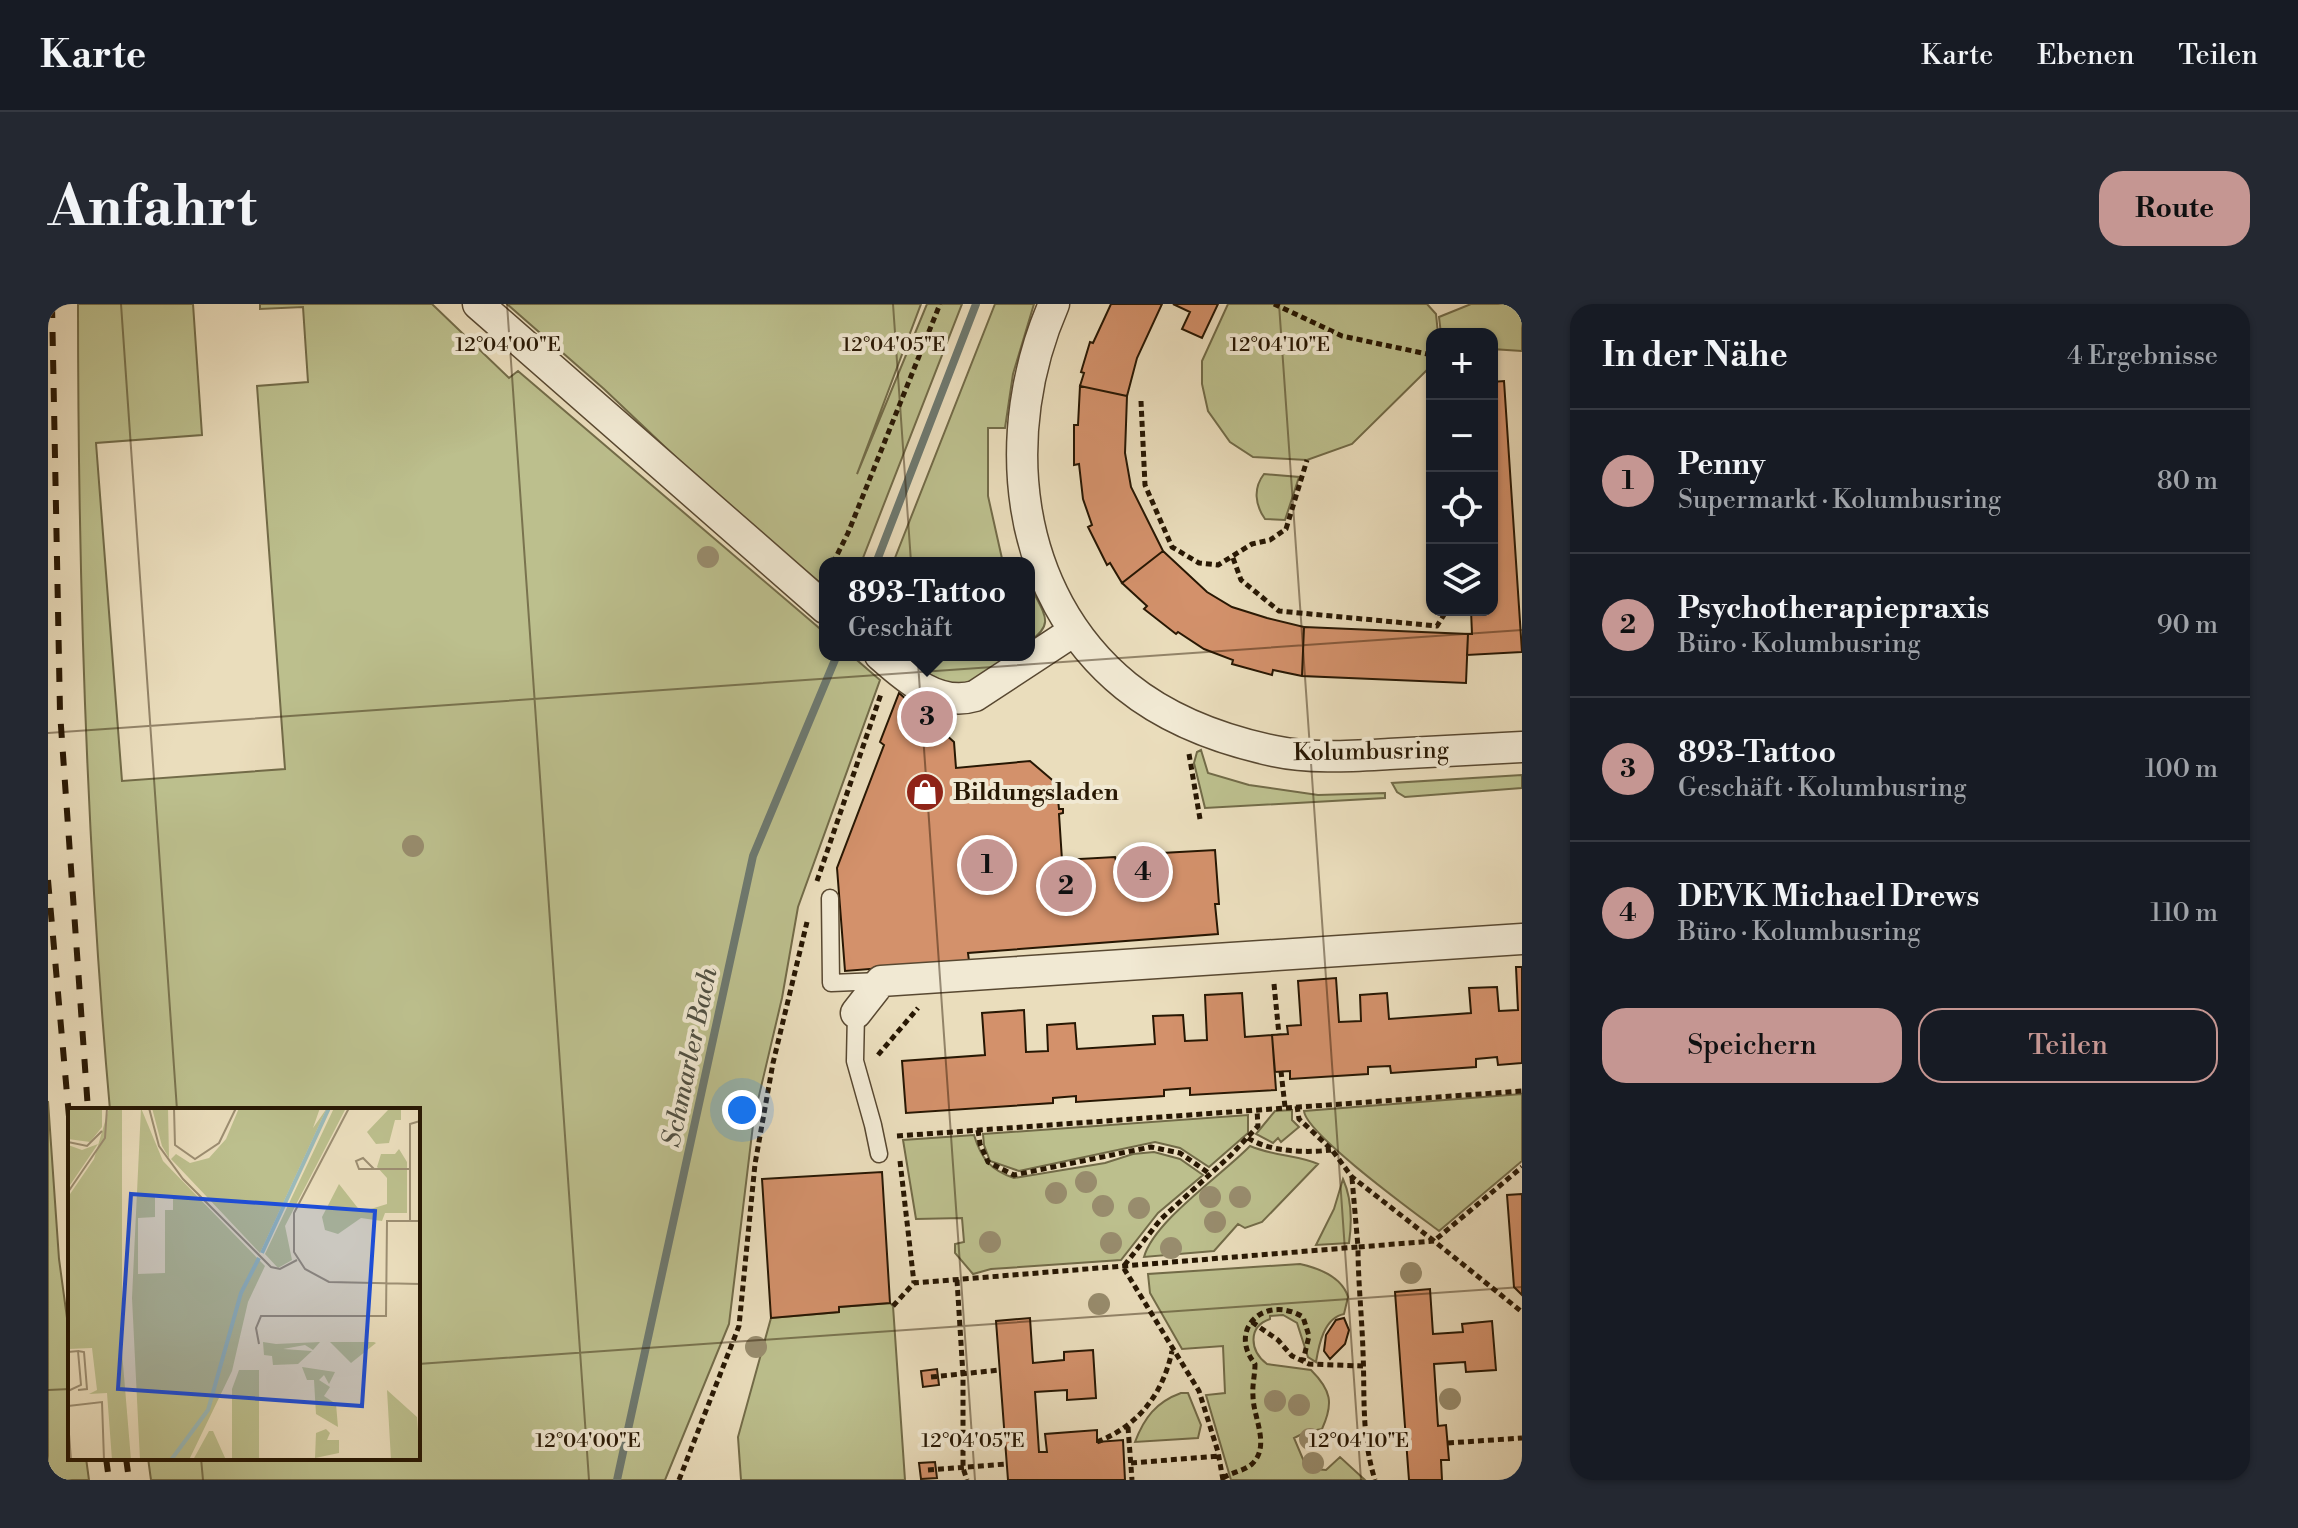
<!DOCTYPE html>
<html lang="de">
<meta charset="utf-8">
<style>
body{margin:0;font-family:"Libre Bodoni",serif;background:#242831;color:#f1f3f6}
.controls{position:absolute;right:24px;top:24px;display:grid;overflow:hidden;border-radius:16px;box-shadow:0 2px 6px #0004}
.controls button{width:72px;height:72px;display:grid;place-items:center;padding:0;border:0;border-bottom:2px solid #363941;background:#171b24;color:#f1f3f6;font:40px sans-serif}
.you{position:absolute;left:694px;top:806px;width:28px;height:28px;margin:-20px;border:6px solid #fff;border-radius:50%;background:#1a73e8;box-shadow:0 0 0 12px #1a73e833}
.badge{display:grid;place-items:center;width:52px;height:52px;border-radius:50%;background:#c59692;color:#111;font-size:26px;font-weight:700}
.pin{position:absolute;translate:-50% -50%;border:4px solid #fff;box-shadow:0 2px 8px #0006}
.popup{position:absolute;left:771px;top:253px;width:216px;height:104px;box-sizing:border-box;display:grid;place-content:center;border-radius:16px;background:#171b24;filter:drop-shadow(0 2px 6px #0005);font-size:26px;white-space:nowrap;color:#9ea1a6}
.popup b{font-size:30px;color:#f1f3f6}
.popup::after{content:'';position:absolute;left:50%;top:100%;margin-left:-16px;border:16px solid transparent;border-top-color:#171b24}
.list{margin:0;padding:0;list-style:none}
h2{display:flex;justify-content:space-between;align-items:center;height:104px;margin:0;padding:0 32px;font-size:34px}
h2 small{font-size:26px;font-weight:400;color:#9ea1a6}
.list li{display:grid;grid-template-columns:52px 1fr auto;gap:24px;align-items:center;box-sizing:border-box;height:144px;padding:0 32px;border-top:2px solid #363941}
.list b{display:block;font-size:30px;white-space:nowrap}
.list p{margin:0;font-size:26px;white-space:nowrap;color:#9ea1a6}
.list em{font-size:26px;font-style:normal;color:#9ea1a6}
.actions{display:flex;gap:16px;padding:24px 32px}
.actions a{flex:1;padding:18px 0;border:2px solid #c59692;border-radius:24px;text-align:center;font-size:28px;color:#c59692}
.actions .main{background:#c59692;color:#111}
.icon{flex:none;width:44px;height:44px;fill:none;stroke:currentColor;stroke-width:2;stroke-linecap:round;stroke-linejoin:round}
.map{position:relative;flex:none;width:1474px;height:1176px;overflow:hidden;border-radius:24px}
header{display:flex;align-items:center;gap:48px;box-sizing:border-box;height:112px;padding:0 40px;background:#171b24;border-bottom:2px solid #363941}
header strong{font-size:38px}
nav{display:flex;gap:44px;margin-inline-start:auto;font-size:28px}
.intro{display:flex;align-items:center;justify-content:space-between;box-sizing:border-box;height:192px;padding:0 48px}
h1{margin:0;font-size:56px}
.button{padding:20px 36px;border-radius:24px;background:#c59692;color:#111;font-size:28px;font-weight:700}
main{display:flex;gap:48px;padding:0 48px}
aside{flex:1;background:#171b24;border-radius:24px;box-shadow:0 2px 6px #0004}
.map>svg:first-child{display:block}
.green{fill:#bcbf8d;stroke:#726b48;stroke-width:2}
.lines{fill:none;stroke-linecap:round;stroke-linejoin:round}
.stream{stroke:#6d7970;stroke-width:8}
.building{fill:#d3916b;stroke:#271703;stroke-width:2}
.lane-casing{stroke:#584831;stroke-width:19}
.street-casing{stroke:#584831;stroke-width:33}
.path{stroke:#271703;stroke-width:5;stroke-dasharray:6 4;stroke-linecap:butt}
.lane{stroke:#f1e9d3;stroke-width:16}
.street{stroke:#f1e9d3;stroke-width:30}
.rail{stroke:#271703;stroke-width:6;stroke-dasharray:14 14;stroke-linecap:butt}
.tree{fill:#988c6d}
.ticks{fill:none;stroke:#271703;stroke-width:2;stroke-opacity:0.45}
.labels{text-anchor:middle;stroke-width:8;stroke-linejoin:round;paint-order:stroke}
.street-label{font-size:24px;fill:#271703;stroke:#f1e9d3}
.poi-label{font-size:24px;font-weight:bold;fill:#271703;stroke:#f1e9d3;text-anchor:start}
.water-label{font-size:26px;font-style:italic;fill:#505043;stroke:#f1e9d3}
.inset-river{fill:none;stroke:#9bbab9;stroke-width:4}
.inset-road{fill:none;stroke:#9c8e72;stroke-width:2}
.view{fill:#1d4ed8;fill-opacity:0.15;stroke:#1d4ed8;stroke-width:4}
.inset-edge{fill:none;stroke:#271703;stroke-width:4}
.ticks-label{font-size:20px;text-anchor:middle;fill:#271703;stroke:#f1e9d3;stroke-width:8;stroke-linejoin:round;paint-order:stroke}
</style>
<header>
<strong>Karte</strong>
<nav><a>Karte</a><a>Ebenen</a><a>Teilen</a></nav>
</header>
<div class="intro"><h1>Anfahrt</h1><a class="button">Route</a></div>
<main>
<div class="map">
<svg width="1474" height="1176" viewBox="0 0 1474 1176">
<rect width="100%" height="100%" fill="#eaddbc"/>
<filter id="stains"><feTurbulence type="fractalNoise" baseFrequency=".0025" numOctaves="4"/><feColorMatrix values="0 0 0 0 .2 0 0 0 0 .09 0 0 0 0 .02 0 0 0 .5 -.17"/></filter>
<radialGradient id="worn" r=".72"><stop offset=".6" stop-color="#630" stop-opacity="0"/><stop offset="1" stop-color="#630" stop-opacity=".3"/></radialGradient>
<path class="green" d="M30 0H145L154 131 48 139 74 477 237 465 209 82 260 78 255 3 212 5V0H384L461 74 470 67 777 329V351H803L832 376 750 603 734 694 706 813 681 1020 617 1176H103L100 1154H370V806H62C38 538 30 269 30 0Z
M459 0H873L809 170 879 0H914L813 259H777V283L673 196 556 85Z
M947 0H986L965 70 957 124H940V192L955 259H845Z
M1180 0H1379L1388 10 1390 30H1384V61L1304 140 1259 156 1205 153 1182 138 1160 107 1154 80V57Z
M1423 0H1474V47L1444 45V30H1393L1391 13Z
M1216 170 1251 173 1237 216 1217 215C1207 201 1205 184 1216 170Z
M987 291C999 314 1004 322 981 338V294Z
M855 351H963C907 390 911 390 853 354Z
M1153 446 1160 469 1201 481 1270 491 1337 489V494L1157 504 1146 459 1149 448Z
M1474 471V484L1357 493 1349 488 1344 479Z
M1474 790V857L1391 927C1367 909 1258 830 1256 807Z
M0 797 11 955 22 1036V1154H38L41 1176H0Z
M1244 806V816L1251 823 1233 838 1230 834 1225 839 1208 830 1227 807Z
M1200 811V829L1161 863 1132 844 1107 838 971 867 942 857 936 841 935 830Z
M926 831C933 854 942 866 966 874L1057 859 1085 850 1106 848 1132 855 1155 871 1110 909 1073 956 943 965 925 970 907 949V940L916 938 914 914 868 915 855 836Z
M1202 842C1225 852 1250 851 1270 860L1214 918 1197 924 1190 920 1166 947 1096 953C1106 917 1174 871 1202 842Z
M1295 875C1304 895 1304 918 1301 939L1268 941 1286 905Z
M1252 960C1270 964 1294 973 1300 993L1296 1010C1276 1014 1271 1040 1268 1058L1260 1053 1249 1019 1235 1011 1222 1012V1015C1199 1023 1202 1047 1219 1060L1263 1066C1283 1086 1286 1099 1274 1125L1258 1128 1246 1134 1257 1160 1266 1165 1278 1166 1292 1153 1317 1176H1183L1158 1091 1177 1089 1175 1042 1134 1045 1102 989 1100 970Z
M842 999 845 1002 857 1176H693L690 1133 723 1014 791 1008V1003Z
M1133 1089H1140L1153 1121 1150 1134 1087 1138C1096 1114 1108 1098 1133 1089Z"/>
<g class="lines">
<path class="stream" d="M828 259 928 0
M569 1176 705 552 789 351"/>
</g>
<path class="building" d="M1063 0H1114L1089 54 1079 92 1032 82 1036 69 1033 68 1042 38 1045 39Z
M1125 0H1170L1154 34 1134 25 1142 8Z
M1456 77 1474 348 1419 351 1420 330H1424L1423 306H1444V78Z
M1032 82 1079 92 1077 149 1083 183 1115 247 1074 279 1062 259 1059 261 1040 223 1044 221 1035 195 1031 160 1026 161V121H1030Z
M1115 247 1159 288 1184 303 1219 314 1256 323 1254 372 1225 366 1224 371 1184 360 1185 356 1156 345 1130 328 1128 330 1096 305 1099 302 1074 279Z
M1256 323 1420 330 1418 379 1254 372Z
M851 389 906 438 908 464 982 457 1009 480H1013V484L1009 485 1011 505H1015V509L1011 510 1014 556 1067 553 1068 557 1114 554V549L1167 546 1171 600H1167L1170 630 920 649 921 657 797 667 789 564 836 441 832 438Z
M1468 663H1474V759L1450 761 1449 753 1428 755V763L1343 769 1342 762 1320 763V770L1242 775V767L1227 768 1224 731 1240 730 1239 722 1253 721 1250 677 1288 674 1291 718 1313 717 1312 691 1339 689 1341 715 1423 709 1421 684 1449 683 1451 707 1470 706Z
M1194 689 1197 733 1224 731 1228 786 1142 791V784L1116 786V792L1028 798V792L1005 794V799L858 809 854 757 937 751 934 709 976 706 978 748 1000 747 999 721 1027 719 1029 745 1107 740 1105 712 1135 711 1137 737 1159 736 1157 691Z
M834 868 842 999 791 1003V1008L723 1014 714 875Z
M1474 890V991L1466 983 1459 891Z
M1382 985 1385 1030 1415 1028 1414 1020 1444 1017 1448 1066 1418 1068 1417 1058 1386 1060 1390 1122 1398 1121 1401 1156H1393L1394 1176H1361L1347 988Z
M982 1014 985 1059 1016 1056V1048L1045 1046 1048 1094 1019 1096V1086L987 1088 991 1148H999L997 1130 1049 1126V1138L1075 1136 1077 1176H960L948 1017Z
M1296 1014 1301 1026 1297 1040 1282 1055 1276 1047 1278 1031 1288 1016Z
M889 1065 891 1081 875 1083 873 1067Z
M887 1158 889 1174 873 1175 871 1159Z"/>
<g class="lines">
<g class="lane-casing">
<path id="lane" d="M782 594 783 679 832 677
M808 709 807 757 825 821 831 850"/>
</g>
<g class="street-casing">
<path id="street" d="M430 0 777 304
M1006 0C950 128 964 289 1078 382 1120 416 1174 436 1226 447 1263 455 1304 452 1341 450 1385 448 1430 445 1474 443
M832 351C858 374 890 403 927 392L1026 327
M808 709 833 677 1474 635"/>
</g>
<path class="path" d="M1226 0 1294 32 1384 51
M1093 97 1097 181 1124 243 1151 259 1170 261 1204 240 1222 236 1238 225 1259 156
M1185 254 1193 276 1231 307 1389 322 1399 306
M785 259 800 229 892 0
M1141 450 1152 515
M769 577 833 390
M1226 680 1231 731
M830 751 870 704
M1233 767 1237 803
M1249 802 1251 815 1284 846 1304 873 1386 937 1474 863
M930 826 932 840 940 858 966 871 1103 843 1132 849 1162 870
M849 832 1474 787
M1200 834C1222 848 1258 849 1283 846
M852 857 866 979
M1304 874 1310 943 1386 937 1474 1008
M909 976 915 1071V1164L919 1176
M845 1002 866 979 1310 943C1310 978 1314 1013 1315 1048 1317 1093 1313 1131 1327 1176
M1204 1018 1230 1036 1244 1052 1261 1060 1315 1062
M883 1073 952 1066
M1080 1123 1084 1176
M1049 1138C1090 1122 1115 1090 1124 1047
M1400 1139 1474 1134
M1083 1159 1171 1152
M880 1166 958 1160
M1175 1174C1184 1168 1196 1167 1204 1160 1223 1142 1205 1113 1205 1092 1204 1081 1207 1071 1207 1060 1179 1025 1217 990 1255 1013L1261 1032 1255 1057
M631 1176 691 1022 707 860 725 759 759 618
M1175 1176 1170 1148 1151 1087 1075 963 1113 915 1183 851 1210 822 1209 806"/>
<use href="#lane" class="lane"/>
<use href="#street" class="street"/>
<path class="rail" d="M4 0 12 408 40 806
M0 576 22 824
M58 1154 61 1176
M78 1154 81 1176"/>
</g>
<g class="tree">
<circle cx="660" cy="253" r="11"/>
<circle cx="365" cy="542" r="11"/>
<circle cx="1038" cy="878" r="11"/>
<circle cx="1008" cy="889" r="11"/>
<circle cx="1162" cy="893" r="11"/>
<circle cx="1192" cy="893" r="11"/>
<circle cx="1055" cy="902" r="11"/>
<circle cx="1091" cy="904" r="11"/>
<circle cx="1167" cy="918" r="11"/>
<circle cx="942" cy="938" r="11"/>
<circle cx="1063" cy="939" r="11"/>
<circle cx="1123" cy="944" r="11"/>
<circle cx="1363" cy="969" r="11"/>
<circle cx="1051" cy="1000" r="11"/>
<circle cx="708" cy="1043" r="11"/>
<circle cx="1402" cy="1095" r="11"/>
<circle cx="1227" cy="1097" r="11"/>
<circle cx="1251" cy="1101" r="11"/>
<circle cx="1262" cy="1135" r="11"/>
<circle cx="1265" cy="1159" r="11"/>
</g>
<path class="ticks" d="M73 0 129 806M459 0 541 1176M845 0 927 1176M1231 0 1313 1176M0 429 1474 326M370 1060 1474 983M0 1086 22 1085M153 1154 155 1176"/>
<defs>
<g id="shop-disc" transform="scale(2)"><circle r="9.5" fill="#8f2418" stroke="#f1e9d3"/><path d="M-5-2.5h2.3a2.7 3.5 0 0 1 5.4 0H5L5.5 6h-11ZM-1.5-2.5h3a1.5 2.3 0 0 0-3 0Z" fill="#fff"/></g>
</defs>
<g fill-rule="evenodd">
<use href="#shop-disc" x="877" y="488"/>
</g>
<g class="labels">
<g class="street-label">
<text transform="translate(1323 447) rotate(-1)" y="8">Kolumbusring</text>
</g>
<g class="poi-label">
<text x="905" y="496">Bildungsladen</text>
</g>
<g class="water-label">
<text transform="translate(641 753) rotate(-78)" y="9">Schmarler Bach</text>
</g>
</g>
<g transform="translate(20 804)">
<rect width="352" height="352" fill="#eaddbc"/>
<path d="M0 0H34V19L22 34 0 31ZM41 0H54V244L63 352H44L39 285 21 286 29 282 24 240 0 241V89L26 51ZM73 0 95 53 197 158 180 194 164 263 121 352H72L64 190ZM87 86 105 90V102H97V165L70 166V110L87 109ZM84 0H100L101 50 94 38ZM171 0H252L245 20 259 0 192 145 103 51 108 46 122 55 141 50 158 31ZM266 0H278L217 118 224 152 210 160 197 146ZM320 2H333V12H327L321 35 308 36 299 24ZM30 36 0 80V37L14 42ZM331 41 339 54V105H317L314 113 293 110 270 126 257 122 254 109 271 76 293 104 319 96V70L309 59 313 46H327ZM195 234 208 236 252 234 245 242 237 237 215 241 244 243 230 256 205 257 204 248 196 247ZM262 234H306L308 235 283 255ZM234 259 267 264 261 276 256 267 251 272 262 279 256 288 268 296 270 319 248 306 246 272H239ZM171 262H191V352H164V281ZM319 282 349 309 352 352H323ZM258 321 262 325 259 332H271V345L247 350 248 325ZM141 323H145L158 352H125Z" fill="#bcbf8d" fill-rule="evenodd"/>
<path class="inset-river" d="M194 145 261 0M103 352 140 302 173 185 191 150"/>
<path class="inset-road" d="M81 0 91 38 115 71 203 159 212 161 229 152M106 0 107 37 127 51 151 35 168 0M281 0 226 105V144L237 161 261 174 352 176M0 34 19 38 34 23M306 61 295 50 288 53 291 61H342M0 84 37 30 39 0M342 113V16L352 13M318 209 319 113H352M191 236 188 220 193 208H318M0 244 10 243 13 277 0 283M10 282 19 281 16 244 10 243M0 298 34 294 36 352M0 313 3 352"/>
<path class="view" d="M63 86 307 103 294 298 50 281Z"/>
<rect width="352" height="352" class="inset-edge"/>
</g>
<g class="ticks-label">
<text x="460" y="47">12°04'00"E</text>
<text x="846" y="47">12°04'05"E</text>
<text x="1232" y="47">12°04'10"E</text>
<text x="540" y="1143">12°04'00"E</text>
<text x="925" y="1143">12°04'05"E</text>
<text x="1311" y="1143">12°04'10"E</text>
</g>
<rect width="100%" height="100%" filter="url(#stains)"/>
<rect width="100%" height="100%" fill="url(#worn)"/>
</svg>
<div class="controls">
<button>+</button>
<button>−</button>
<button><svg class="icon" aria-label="locate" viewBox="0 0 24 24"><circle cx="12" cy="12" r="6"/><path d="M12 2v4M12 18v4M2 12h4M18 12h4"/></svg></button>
<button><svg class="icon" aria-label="layers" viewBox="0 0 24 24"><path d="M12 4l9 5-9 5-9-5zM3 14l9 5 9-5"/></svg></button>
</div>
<div class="you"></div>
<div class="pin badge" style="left:939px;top:561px">1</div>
<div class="pin badge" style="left:1018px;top:582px">2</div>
<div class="pin badge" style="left:879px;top:413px">3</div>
<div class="popup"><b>893-Tattoo</b>Geschäft</div>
<div class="pin badge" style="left:1095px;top:568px">4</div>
</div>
<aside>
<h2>In der Nähe<small>4 Ergebnisse</small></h2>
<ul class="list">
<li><span class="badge">1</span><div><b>Penny</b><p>Supermarkt · Kolumbusring</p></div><em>80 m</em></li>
<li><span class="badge">2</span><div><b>Psychotherapiepraxis</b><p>Büro · Kolumbusring</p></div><em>90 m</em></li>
<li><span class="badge">3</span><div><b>893-Tattoo</b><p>Geschäft · Kolumbusring</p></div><em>100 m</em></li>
<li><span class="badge">4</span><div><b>DEVK Michael Drews</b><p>Büro · Kolumbusring</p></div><em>110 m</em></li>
</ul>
<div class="actions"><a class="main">Speichern</a><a>Teilen</a></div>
</aside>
</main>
